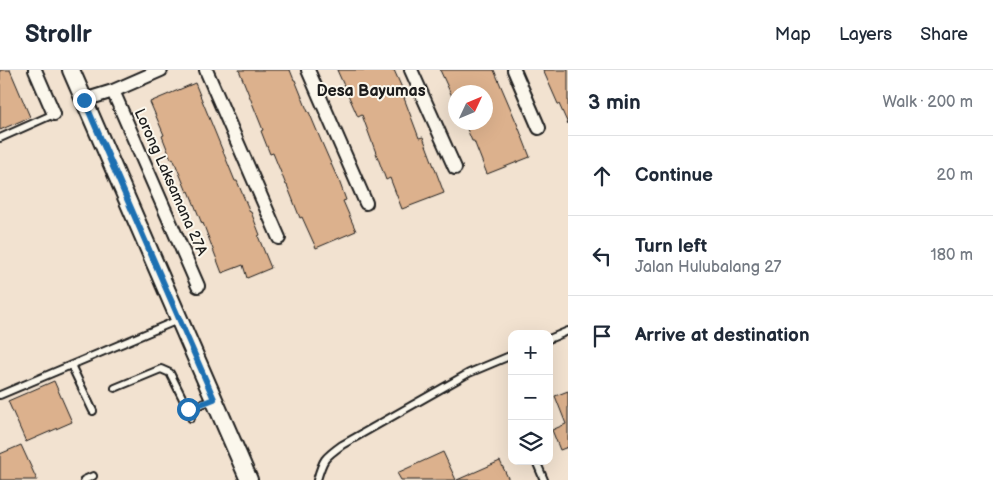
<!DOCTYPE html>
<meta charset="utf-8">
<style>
body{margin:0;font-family:"Balsamiq Sans",sans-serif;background:#f2f2f3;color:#1f2937}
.controls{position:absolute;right:15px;bottom:15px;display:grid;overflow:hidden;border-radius:10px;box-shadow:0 5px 20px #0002}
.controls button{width:45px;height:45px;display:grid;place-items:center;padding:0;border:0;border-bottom:1px solid #e0e1e3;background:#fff;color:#1f2937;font:25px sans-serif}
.compass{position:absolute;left:448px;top:15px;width:45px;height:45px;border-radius:50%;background:#fff;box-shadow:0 5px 20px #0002;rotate:46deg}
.stop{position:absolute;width:15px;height:15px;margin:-11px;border:4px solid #1f6fb2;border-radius:50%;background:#fff}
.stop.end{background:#1f6fb2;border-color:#fff;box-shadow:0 1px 5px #0008}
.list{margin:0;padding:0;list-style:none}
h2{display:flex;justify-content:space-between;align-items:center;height:65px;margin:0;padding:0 20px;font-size:21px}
h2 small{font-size:16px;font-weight:400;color:#747a83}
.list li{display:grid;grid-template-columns:32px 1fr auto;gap:15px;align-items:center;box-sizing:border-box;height:80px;padding:0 20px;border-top:1px solid #e0e1e3}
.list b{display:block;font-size:19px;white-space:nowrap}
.list p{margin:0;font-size:16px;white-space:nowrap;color:#747a83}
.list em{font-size:16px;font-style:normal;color:#747a83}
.icon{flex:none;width:28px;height:28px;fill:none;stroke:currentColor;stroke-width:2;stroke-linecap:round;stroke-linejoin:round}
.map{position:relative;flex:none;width:568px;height:410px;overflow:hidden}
header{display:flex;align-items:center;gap:30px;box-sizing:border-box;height:70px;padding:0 25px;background:#fff;border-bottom:1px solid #e0e1e3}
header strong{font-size:24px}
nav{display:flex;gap:28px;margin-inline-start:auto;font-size:18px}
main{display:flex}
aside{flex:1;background:#fff}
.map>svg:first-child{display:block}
.building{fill:#dcb18d;stroke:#1c1c1c}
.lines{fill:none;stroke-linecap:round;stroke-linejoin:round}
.service-casing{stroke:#1c1c1c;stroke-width:10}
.minor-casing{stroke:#1c1c1c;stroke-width:16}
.tertiary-casing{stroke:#1c1c1c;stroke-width:20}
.service{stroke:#fbf7ec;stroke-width:6}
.minor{stroke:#fbf7ec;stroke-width:12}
.tertiary{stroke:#fbf7ec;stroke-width:16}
.route{stroke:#1f6fb2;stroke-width:6}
.labels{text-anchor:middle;stroke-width:4;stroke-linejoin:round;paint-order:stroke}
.street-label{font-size:15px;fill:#1c1c1c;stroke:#fbf7ec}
.neighbourhood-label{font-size:16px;font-weight:bold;fill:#1c1c1c;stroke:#fbf7ec}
</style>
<header>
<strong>Strollr</strong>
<nav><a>Map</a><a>Layers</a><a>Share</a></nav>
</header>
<main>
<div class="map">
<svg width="568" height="410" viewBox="0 0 568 410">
<rect width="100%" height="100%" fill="#f2e2d0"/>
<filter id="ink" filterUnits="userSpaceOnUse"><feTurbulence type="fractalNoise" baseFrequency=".02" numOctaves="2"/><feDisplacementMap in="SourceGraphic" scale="10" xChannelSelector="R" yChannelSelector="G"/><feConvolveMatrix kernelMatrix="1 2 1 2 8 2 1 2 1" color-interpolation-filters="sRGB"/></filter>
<g filter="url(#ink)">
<path class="building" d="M0 0H10L30 47 0 60Z
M239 0H290L294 10H295L308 42H309L322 73 336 105H337L346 130 343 131 356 161 316 178 302 147 300 148 287 115H286L273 83 270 84 261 61 263 60Z
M337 0H394L406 27 404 28 419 68 423 67 444 123 402 139 390 108 386 110 362 45 358 47Z
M440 0H494L518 56 530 87 487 104 474 71H472L464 52H486V22H456V35Z
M543 0H568V54L559 34H558Z
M195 13 235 111H237L250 142H251L260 165 258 166 271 198 247 208 243 195 222 203 203 153 202 154 189 121 187 122 173 88 171 89 162 66 164 65 150 32Z
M54 311 72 352 26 372 8 331Z
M568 321V377L560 380 552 360 566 354 555 326Z
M21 375 37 410H0V384Z
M443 382 456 410H401L397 403Z
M500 391 509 410H457Z"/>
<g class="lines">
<g class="service-casing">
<path id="service" d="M0 68 54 44
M549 269 568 261
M71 295 93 341
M115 318 161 299 170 303 188 339 213 330
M0 325 178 250
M188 339 191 348
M536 391 544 410
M84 410 93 406
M317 410C323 389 324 388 342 375L469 303 512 285"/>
</g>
<g class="minor-casing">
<path id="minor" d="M35 0 54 44
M206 0 279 168
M308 0 366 133
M411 0 455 98
M514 0 539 58
M113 21 198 216
M84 30 113 21 161 0"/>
</g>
<g class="tertiary-casing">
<path id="tertiary" d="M71 0 249 410"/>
</g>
<use href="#service" class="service"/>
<use href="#minor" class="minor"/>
<use href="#tertiary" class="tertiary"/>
</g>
</g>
<g class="lines" filter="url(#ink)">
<path class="route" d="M84 30 214 329 188 339"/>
</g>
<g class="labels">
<g class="street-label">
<text transform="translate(171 112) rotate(66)" y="5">Lorong Laksamana 27A</text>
</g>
<g class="neighbourhood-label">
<text x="371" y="26">Desa Bayumas</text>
</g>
</g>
</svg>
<div class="controls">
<button>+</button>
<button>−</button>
<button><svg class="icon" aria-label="layers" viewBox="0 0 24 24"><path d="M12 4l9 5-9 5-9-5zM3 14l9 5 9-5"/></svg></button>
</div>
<svg class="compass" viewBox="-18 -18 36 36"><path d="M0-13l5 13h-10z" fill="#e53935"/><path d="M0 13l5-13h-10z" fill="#747a83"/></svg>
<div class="stop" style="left:188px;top:339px"></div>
<div class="stop end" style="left:84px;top:30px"></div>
</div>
<aside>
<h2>3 min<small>Walk · 200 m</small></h2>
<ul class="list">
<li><svg class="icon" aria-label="ahead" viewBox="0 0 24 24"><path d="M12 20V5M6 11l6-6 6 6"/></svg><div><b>Continue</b></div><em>20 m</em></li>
<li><svg class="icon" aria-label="left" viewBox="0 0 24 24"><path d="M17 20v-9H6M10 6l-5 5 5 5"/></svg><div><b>Turn left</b><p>Jalan Hulubalang 27</p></div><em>180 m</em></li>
<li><svg class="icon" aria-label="arrive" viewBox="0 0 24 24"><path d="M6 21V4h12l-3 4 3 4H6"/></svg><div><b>Arrive at destination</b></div></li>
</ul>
</aside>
</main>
